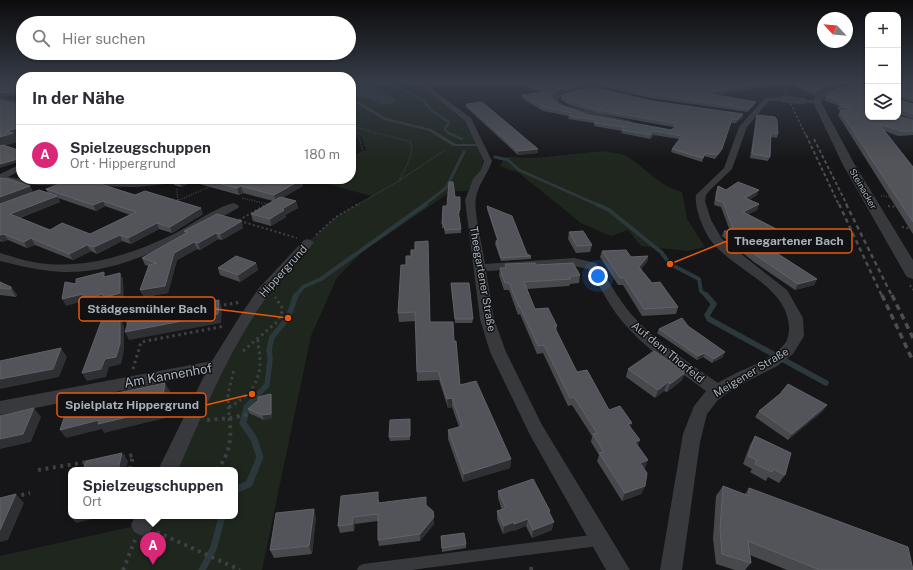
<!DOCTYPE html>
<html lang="de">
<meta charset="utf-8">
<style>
body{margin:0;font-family:"Public Sans",sans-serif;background:#f2f2f3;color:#2b2b33}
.controls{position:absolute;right:12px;top:12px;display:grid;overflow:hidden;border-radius:8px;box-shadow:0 1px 3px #0004}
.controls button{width:36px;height:36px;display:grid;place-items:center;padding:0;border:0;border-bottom:1px solid #e1e1e2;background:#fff;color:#2b2b33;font:20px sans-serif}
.compass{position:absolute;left:817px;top:12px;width:36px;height:36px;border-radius:50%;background:#fff;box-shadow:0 1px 3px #0004;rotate:296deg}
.you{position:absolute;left:598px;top:276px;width:14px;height:14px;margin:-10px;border:3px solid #fff;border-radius:50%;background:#1a73e8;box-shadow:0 0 0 6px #1a73e833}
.badge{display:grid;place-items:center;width:26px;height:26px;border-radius:50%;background:#db2777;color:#fff;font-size:13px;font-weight:700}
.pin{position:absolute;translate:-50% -33px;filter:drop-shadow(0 1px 2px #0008)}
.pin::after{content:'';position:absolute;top:21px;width:14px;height:12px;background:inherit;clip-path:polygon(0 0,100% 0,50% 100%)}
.popup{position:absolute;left:68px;top:467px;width:170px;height:52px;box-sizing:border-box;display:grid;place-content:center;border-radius:8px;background:#fff;filter:drop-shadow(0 1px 3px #0005);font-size:13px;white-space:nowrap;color:#7c7c81}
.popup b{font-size:15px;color:#2b2b33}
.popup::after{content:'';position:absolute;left:50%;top:100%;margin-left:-8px;border:8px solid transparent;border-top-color:#fff}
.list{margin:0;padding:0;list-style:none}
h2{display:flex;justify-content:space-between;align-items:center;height:52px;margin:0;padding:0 16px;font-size:17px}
h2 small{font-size:13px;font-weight:400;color:#7c7c81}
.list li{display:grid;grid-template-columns:26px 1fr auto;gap:12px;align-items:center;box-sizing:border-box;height:60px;padding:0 16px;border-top:1px solid #e1e1e2}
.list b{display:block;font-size:15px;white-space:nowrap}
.list p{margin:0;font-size:13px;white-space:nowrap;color:#7c7c81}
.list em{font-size:13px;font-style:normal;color:#7c7c81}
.icon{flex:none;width:22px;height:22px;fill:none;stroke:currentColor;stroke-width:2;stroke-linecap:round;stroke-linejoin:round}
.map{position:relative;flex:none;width:913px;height:570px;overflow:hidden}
.search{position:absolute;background:#fff;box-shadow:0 1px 3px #0004;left:16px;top:16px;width:340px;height:44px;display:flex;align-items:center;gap:10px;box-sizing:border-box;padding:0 14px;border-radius:22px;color:#7c7c81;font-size:15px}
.panel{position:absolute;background:#fff;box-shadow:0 1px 3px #0004;left:16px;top:72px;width:340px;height:112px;border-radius:16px}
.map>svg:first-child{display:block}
.green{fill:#1e261e}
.water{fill:#2b383c}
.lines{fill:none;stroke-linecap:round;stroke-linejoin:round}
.stream-far4{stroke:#2b383c;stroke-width:2.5}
.stream-far3{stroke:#2b383c;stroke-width:3}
.stream-far2{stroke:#2b383c;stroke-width:4}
.stream-far1{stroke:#2b383c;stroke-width:5.5}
.stream{stroke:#2b383c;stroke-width:7}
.path-far3{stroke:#3d4044;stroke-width:1.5;stroke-dasharray:1 1.5;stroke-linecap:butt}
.path-far2{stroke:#3d4044;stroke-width:2;stroke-dasharray:2 2.5;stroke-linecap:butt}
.path-far1{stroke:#3d4044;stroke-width:3;stroke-dasharray:2.5 3.5;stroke-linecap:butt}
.path{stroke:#3d4044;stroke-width:4;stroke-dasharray:3 4.5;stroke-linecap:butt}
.service{fill:#37393d;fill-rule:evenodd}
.minor{fill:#37393d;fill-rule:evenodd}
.tertiary{fill:#37393d;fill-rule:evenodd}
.rail-far3{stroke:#4a4d52;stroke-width:1.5;stroke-dasharray:2.5 2;stroke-linecap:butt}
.rail-far2{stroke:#4a4d52;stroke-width:2;stroke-dasharray:3.5 2.5;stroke-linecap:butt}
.rail-far1{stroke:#4a4d52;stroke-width:2.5;stroke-dasharray:4.5 3.5;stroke-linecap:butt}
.rail{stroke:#4a4d52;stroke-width:3.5;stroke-dasharray:6 4.5;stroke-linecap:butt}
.minor-bridge{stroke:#37393d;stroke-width:7}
.wall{fill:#47494d;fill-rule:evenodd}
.shaded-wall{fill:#2f3033}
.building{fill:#525459;stroke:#5f6268}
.labels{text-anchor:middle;stroke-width:3;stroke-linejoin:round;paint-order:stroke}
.far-street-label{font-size:9px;fill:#a7b0b8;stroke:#111113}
.street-label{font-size:11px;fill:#a7b0b8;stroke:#111113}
.near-street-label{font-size:13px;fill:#a7b0b8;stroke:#111113}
.leader{fill:none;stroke:#e8590c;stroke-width:1.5}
.callout-dot{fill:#e8590c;stroke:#111113;stroke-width:1.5}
.callout{fill:#111113;stroke:#e8590c;stroke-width:1.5}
.callout-label{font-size:12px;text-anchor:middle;font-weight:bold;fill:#a7b0b8}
</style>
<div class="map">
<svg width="913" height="570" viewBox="0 0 913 570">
<rect width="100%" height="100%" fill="#161618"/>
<path class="green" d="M351 83H417L451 109 466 124 476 140 483 159 482 169 467 191H452L362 252 337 278 311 336 262 570H0V556L135 526 146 516H235V470H168L243 322 308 242 336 217 371 196 313 180 351 179V161L366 150 361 136 351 133Z
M604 151C611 153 622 153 628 157 647 169 659 186 682 192L687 219 705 247 688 251 641 246 628 230 611 236 581 223 519 173 500 166 505 157 534 158Z"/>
<path class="water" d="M351 83 371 84 395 100 394 103 381 105 372 99 359 97 351 92Z"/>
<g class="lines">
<path class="stream-far4" d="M390 83 423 100 432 111 449 122 445 129 448 133 455 136"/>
<path class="stream-far3" d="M453 135 462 139
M495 157 508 160 519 170 598 205
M424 205 446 188 464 152"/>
<path class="stream-far2" d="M596 204 609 210 661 252 670 264 699 279 701 291 707 296
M296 296 303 287 321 279 426 204"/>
<path class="stream-far1" d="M706 295 714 304 707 315 709 319 826 383
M245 415 246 407 267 385 270 359 269 349 272 337 288 318 296 295"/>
<path class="stream" d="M235 490 249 484 260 457 254 439 243 423 245 414
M202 570 214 547 222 516"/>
<path class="path-far3" d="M351 126 411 142C414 154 405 170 399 180
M351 134 359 137 363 151 351 160
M177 189 178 204
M881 196 892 197
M242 198 267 204 265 205
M177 201 211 186
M357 205 399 181 445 150"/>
<path class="path-far2" d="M888 206 899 207
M239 220 267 204
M240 221 297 238
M902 227 909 228
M316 235 336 217 358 204
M910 285 913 290"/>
<path class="path-far1" d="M218 306 241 302
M120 324 131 322
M243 351 278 321 283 309 275 297
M133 369 141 342 225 326
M229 407C249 397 261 382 260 359 260 353 258 347 258 340
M229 415 228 394 234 369
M245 415 253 413"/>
<path class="path" d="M207 420 231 418 249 414
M122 457 133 455 130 470
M38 470 87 462
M217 470C231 452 232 436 229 414
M14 497 30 493
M157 532 240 570
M123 570 135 540
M531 570 532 563"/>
<path class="service" d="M351 97 386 118 431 129 456 144H480L482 145 480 146H453L429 131 384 120 351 100Z
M599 534 603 536 605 540 603 544 599 546 411 570H357L359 566 363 564Z"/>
<path class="minor" d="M418 83H424L471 118 492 161C488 174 478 184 476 198 473 209 483 250 485 264L574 258 596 263C609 280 618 299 631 314 656 342 688 362 718 383 738 370 764 364 782 347 787 342 789 336 789 328 788 287 736 271 713 243 704 233 694 207 696 195L724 168 739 127 765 98 784 97 787 99 784 101H769L747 127 732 169 710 190 706 195 705 201 711 220 722 239 787 290 803 318 804 336 793 354 777 366 736 387 718 400 707 414 700 442 682 570H660L683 434 694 406 706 391C676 369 645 349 621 320 608 304 600 285 588 269L574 266 486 271 494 319 506 352 542 425 630 570H606L530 435 490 352 480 319 465 200 473 179 481 170 484 161 465 121Z
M570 83H579L611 91 608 93Z
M585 88 588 90 587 91 560 97 558 100 564 105 631 121V125L560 107 551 100 556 95Z
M0 97 21 102V106L0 101Z
M803 99 820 102 817 104 801 102 800 101Z
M21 164V170L8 177 21 179 136 181 190 179 185 182 136 187 37 185 0 182V174Z
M234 203 239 206 238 208C185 237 125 274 63 272 41 271 21 266 0 261V253C11 256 22 260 33 262 82 271 130 255 174 234 191 225 216 207 234 203Z
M308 239 314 242C301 261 281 276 268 295 229 349 205 409 178 470H158L205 374 0 415V401L212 361 240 316 259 288 304 240Z
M135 516H157L150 532 142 536 134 532 131 525Z"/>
<path class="tertiary" d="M857 83H868V85C855 88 827 88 821 102L855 165 913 260V279L907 277 905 274 843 165 813 102 816 95 821 92Z"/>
<path class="rail-far3" d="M781 83 806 136"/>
<path class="rail-far2" d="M806 135 839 205
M814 139 847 205"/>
<path class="rail-far1" d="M839 204 882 296
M846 204 892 296"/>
<path class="rail" d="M882 295 913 361
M892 295 913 338"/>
<path class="minor-bridge" d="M784 99 803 101"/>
</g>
<path class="wall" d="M516 83H576L581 85 580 88 559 93 552 98 560 105 589 115 671 130 674 128 673 127 597 113 569 105 561 100V97L651 101 743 114 742 118 736 123H731L720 153 715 159 704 156 702 162 671 152 672 149 679 139 654 135 650 139 621 133 622 131 594 126V123L568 119 569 116 543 111 521 98 522 95 541 92Z
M584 83H771V86L714 95 756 102 754 105 748 112 651 98Z
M801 83H852L821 91 814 95 795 87 796 84Z
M898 83H913V102L900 98V100L913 104V119L898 114Z
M868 89V117L913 120V135L898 136 885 131 913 167V234L838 115 840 111 841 110 837 109 839 106 824 100 826 96Z
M466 104 538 153 518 155 466 107Z
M757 115 778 134 777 138 771 137 770 157 768 161 750 158 756 118Z
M0 178 30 186 33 192 48 193 46 189 135 195 203 214 172 233 159 229 131 244 122 241 97 254 91 251 73 260 35 245 27 248 8 240 2 242 0 241ZM58 198 96 211 105 206 130 215 90 234 50 230 20 218 60 202Z
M172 179H299L303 186 283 197 296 201 298 208 285 215 286 217 271 226 253 221 251 214 273 201 243 193 239 195 192 182 181 187 174 185Z
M718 186 726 190 757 195 749 200 759 204 757 210 748 214 788 235 785 241 775 244 780 253 778 254 817 279 814 285 795 290 754 262 722 236 724 231H730L721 207 714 205 716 191Z
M455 197H460V213H458L461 229V233L445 234 444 228H442V224L447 206Z
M487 206 527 254 531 256V259L501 261 495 244 496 241 497 240 487 209Z
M243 228 222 240 218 239 200 250 197 249 177 260 168 293 144 297 140 290 149 266 145 265 142 258 185 234 184 231Z
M569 232 592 245 590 252 576 253 568 239Z
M602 251 631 257 648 256 647 262 641 269 652 283 678 307 676 314 642 316 623 285H618L600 257Z
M256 263 258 270 240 282 220 275 218 268Z
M505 264 536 265 580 275 579 283 570 284 569 286 527 289 535 309 557 326 556 332 577 372 609 410 630 427 638 446 645 468H644L645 486 641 494 622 501 597 461 599 455 591 442 592 436 572 405 568 406 543 353 537 354 520 314 518 315 509 290H504L499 275 500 268H505Z
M401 265 430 322 454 341 460 385 511 459 510 468 463 482 448 439V430L459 427 452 407 448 408 439 380 417 381 416 321 399 322 398 313Z
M0 282 11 287 17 295 16 297 0 295Z
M451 283 473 319 472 323H455Z
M688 326 723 357 712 363 703 357 697 360 657 333 659 329Z
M628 369 682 380 667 392 664 391 655 398 626 377Z
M780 394 823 411 788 440 755 417 759 411Z
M272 399V418L264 420 249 413 248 409Z
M410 423V440L390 441 389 437Z
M755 436 785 475 779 483 768 477 766 481 750 472 752 469 743 464 750 445Z
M723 486 745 494 749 488 913 570H787L750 555 751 563 745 570H735L716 564 713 539 716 496Z
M498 491 550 514 552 530 532 538 526 526 513 531V530L503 534 497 519V511L502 510 498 498Z
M379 499V503L426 505 434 524 420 541 379 546 378 540V521L355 524 354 531 340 533 338 526Z
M316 517 312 554 274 558 270 550Z
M441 536 466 544V548L442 552Z"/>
<path class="shaded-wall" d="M772 83 771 86 703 96 704 93Z
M839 83H852L821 91 814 95 816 92 822 87Z
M581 85 580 88 559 93 550 100V97L559 89Z
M21 91V95L0 97V93Z
M756 102 754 105 748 112 749 109Z
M743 114 742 118 736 123 737 120Z
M732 119 720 153 715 159 717 155Z
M21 124V137L16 138 18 142 0 147V137L7 131 16 125Z
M654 131V135L650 139 651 135Z
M538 149V153L518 155V151Z
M21 158V161L0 168V164Z
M182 179H191L192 182 181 187 179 180Z
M301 180 303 186 276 202 274 195Z
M30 186 33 192 0 204V197Z
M241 186 243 193 239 195 237 188Z
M759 190 757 195 742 204 745 198Z
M57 196 60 202 14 220 10 214Z
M103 201 105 206 96 211 93 205Z
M296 201 298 208 285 215 286 217 271 226 270 219 282 209Z
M759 204 757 210 741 218 743 212Z
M201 208 203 214 172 233 170 227Z
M242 221 243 228 222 240 220 234Z
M157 223 159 229 131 244 128 238Z
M216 233 218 239 200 250 198 243Z
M4 234 8 240 2 242 0 239V235Z
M120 235 122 241 97 254 94 247Z
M788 235 785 241 766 247 768 241Z
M31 238 35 245 27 248 24 242Z
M194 242 197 249 177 260 168 293 144 297 140 290 174 253Z
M87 245 91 251 73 260 69 254Z
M783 247 780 253 772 258 775 252Z
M648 256 647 262 637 273 639 267Z
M256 263 258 270 240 282 238 275Z
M120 273 123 279 124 300 107 304 105 301 87 306 84 301 66 306 62 299Z
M817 279 814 285 795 290 798 284Z
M11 287 17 295 16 297 11 289Z
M219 300 222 308 221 323 129 340 125 332Z
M120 319 124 326V351L121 364 109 367 106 377 87 381 82 373 105 359Z
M61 348 67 357 59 377 0 389V379Z
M725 352 723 357 712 363 714 359Z
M705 353 703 357 697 360 698 356Z
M686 372 682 380 667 392 670 384Z
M668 382 664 391 655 398 658 390Z
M165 383 170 391 165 418 104 433 102 429 66 438 60 430Z
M271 394 272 399V418L264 420 262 415Z
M452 398V407L448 408 447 399Z
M827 405 823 411 788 440 792 434Z
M34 408 41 417 31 442 0 449V439Z
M632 423 629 431 628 424Z
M640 440 637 448 635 442Z
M122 453 128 461 126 470H118Z
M511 459 510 468 463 482 464 474Z
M648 460 645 468 637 471 640 463Z
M645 486 641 494 622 501 625 493Z
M16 494 24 503 8 540 0 542V530Z
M314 509 316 517 312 554 309 546Z
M69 515H71V516H104L76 523Z
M353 517 355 524 354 531 353 524Z
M434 517V524L420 541V534Z
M528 519 526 526 513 531 514 524Z
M514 522 513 530 503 534 504 526Z
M554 522 552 530 532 538 533 530Z"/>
<path class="building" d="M0 83H21V91L0 93Z
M524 83H576L581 85 559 89 550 97 560 105 589 115 671 130 676 127 674 123 598 110 570 101 561 97 564 94 593 87 651 101 743 114 737 120 732 119 722 149 717 155 705 153 703 158 672 149 682 136 654 131 651 135 622 130 624 127 594 123 597 120 569 116 572 113 543 107 522 95 547 92Z
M598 83H772L704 93 756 102 749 109 652 94Z
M801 83H839L822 87 816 92 796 84Z
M898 83H913V98L899 94 900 100 913 104V114L901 109 898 111Z
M855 85 868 89V117H898V116L913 120V131H901L879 124 913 167V222L840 111 852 110 839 105 847 104 826 96 837 89Z
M0 100 21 106V124L16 125 21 127 7 131 13 133 0 137Z
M482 102 538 149 518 151 466 104Z
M757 115 775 117 777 120 778 134 771 133 770 157 752 154Z
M3 145 21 151V158L0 164V146Z
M0 178 9 179 30 186 0 197Z
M174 179H182L179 180Z
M202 179H299L301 180 274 195 241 186 237 188Z
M65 182H94L135 195 145 191 201 208 170 227 157 223 128 238 120 235 94 247 87 245 69 254 31 238 24 242 4 234 0 235V204L39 190 57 196 10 214 50 230 62 223 90 234 136 212 103 201 93 205 46 189Z
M449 182H453L455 197H460V210H458L461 229 445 230 444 224H442L443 206H447Z
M738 182 759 190 745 198 759 204 743 212 788 235 768 241 783 247 775 252 817 279 798 284 757 256 724 231H734L723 202 716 200 718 186 726 190Z
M280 197 296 201 282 209 284 210 270 219 251 214Z
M487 206 512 216 527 254 531 256 501 258 496 241 498 240Z
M217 214 242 221 220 234 216 233 198 243 194 242 174 253 165 286 140 290 149 265 157 263 142 258 188 232 184 231Z
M583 231 592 245 577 246 569 232Z
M428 241 430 322H453L454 341H456L460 385 476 381 511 459 464 474 448 430 462 426 452 398 447 399 438 371 417 372 415 312 398 313 401 265H406V256H411V250H415V242Z
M626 250 631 257 648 256 639 267 652 283 660 282 678 307 644 309 624 278H620L602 251Z
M236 256 256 263 238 275 218 268Z
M535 263 536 265 573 263 580 275 569 277 571 279 524 282 535 309 548 308 557 326H554L577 372 587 370 609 410 620 406 632 423 628 424 640 440 635 442 648 460 640 463 647 473 645 486 625 493 599 453 604 452 593 434 597 433 574 397 570 398 544 345 538 346 520 307H519L509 283H505L500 268H506L505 264Z
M104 272V277L120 273V293L103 298V294L83 299V294L62 299 65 282 76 284V279Z
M0 282 11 287V289L0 288Z
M451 283H469L473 319H455Z
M219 300 218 314 125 332 130 316Z
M682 318 688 326 725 352 714 359 705 353 698 356 659 329Z
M120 319V344L116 357 105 359 101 369 82 373 101 322Z
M61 348 53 369 0 379V361Z
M654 351 686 372 670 384 668 382 658 390 628 369Z
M165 383 161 409 98 424 99 420 60 430 69 403Z
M788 384 827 405 792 434 759 411 780 394Z
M271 394V414L262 415 248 409 258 400V397Z
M34 408 23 434 0 439V416Z
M410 419V436L389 437 390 420Z
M755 436 791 453 785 475 773 469 772 472 755 464 757 460 748 456Z
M122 453 118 470H83L86 461Z
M533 479 550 511 549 512 554 522 533 530 528 519 514 524V522L504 526 497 511 506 508 498 491Z
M723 486 749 496V488L908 547 913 570H820L748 541 751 563 722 554 720 529Z
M378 492V503L426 497V505L433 511 434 517 420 534 378 540V514L353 517V524L338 526 341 496Z
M16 494 0 530V498Z
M71 508V515H69Z
M314 509 309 546 270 550 276 513Z
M464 533 466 544 442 548 441 536Z"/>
<linearGradient id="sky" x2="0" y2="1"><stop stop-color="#0c0c0d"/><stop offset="0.51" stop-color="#363c48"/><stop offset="1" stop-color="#363c48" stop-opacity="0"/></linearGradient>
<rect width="913" height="162" fill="url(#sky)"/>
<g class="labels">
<g class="far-street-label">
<text transform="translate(863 189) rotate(60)" y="3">Steinacker</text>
</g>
<g class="street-label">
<text transform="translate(283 271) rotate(-48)" y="4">Hippergrund</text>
<text transform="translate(483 279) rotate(80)" y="4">Theegartener Straße</text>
<text transform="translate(668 352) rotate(39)" y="4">Auf dem Thorfeld</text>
<text transform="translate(751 372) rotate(-31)" y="4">Meigener Straße</text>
</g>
<g class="near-street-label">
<text transform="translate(168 375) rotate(-10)" y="5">Am Kannenhof</text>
</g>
</g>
<path class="leader" d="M670 264L727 241M288 318L215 309M252 394L206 405"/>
<g class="callout-dot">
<circle cx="670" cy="264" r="4"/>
<circle cx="288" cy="318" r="4"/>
<circle cx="252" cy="394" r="4"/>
</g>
<g class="callout">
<rect x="727" y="229" width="125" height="24" rx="4"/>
<rect x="79" y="297" width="136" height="24" rx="4"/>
<rect x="57" y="393" width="149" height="24" rx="4"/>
</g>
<g class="callout-label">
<text x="789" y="245">Theegartener Bach</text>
<text x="147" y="313">Städgesmühler Bach</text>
<text x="132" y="409">Spielplatz Hippergrund</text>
</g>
</svg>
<div class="controls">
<button>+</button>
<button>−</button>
<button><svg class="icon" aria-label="layers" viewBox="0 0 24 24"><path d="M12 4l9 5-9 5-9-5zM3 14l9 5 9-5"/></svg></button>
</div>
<svg class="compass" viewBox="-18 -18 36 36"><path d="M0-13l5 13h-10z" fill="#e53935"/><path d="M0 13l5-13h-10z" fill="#7c7c81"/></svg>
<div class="you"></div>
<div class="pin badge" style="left:153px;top:565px">A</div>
<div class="popup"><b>Spielzeugschuppen</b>Ort</div>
<div class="search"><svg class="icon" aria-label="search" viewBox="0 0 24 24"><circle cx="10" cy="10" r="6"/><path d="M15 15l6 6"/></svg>Hier suchen</div>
<section class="panel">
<h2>In der Nähe<small></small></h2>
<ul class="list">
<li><span class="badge">A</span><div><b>Spielzeugschuppen</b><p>Ort · Hippergrund</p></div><em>180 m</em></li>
</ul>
</section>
</div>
